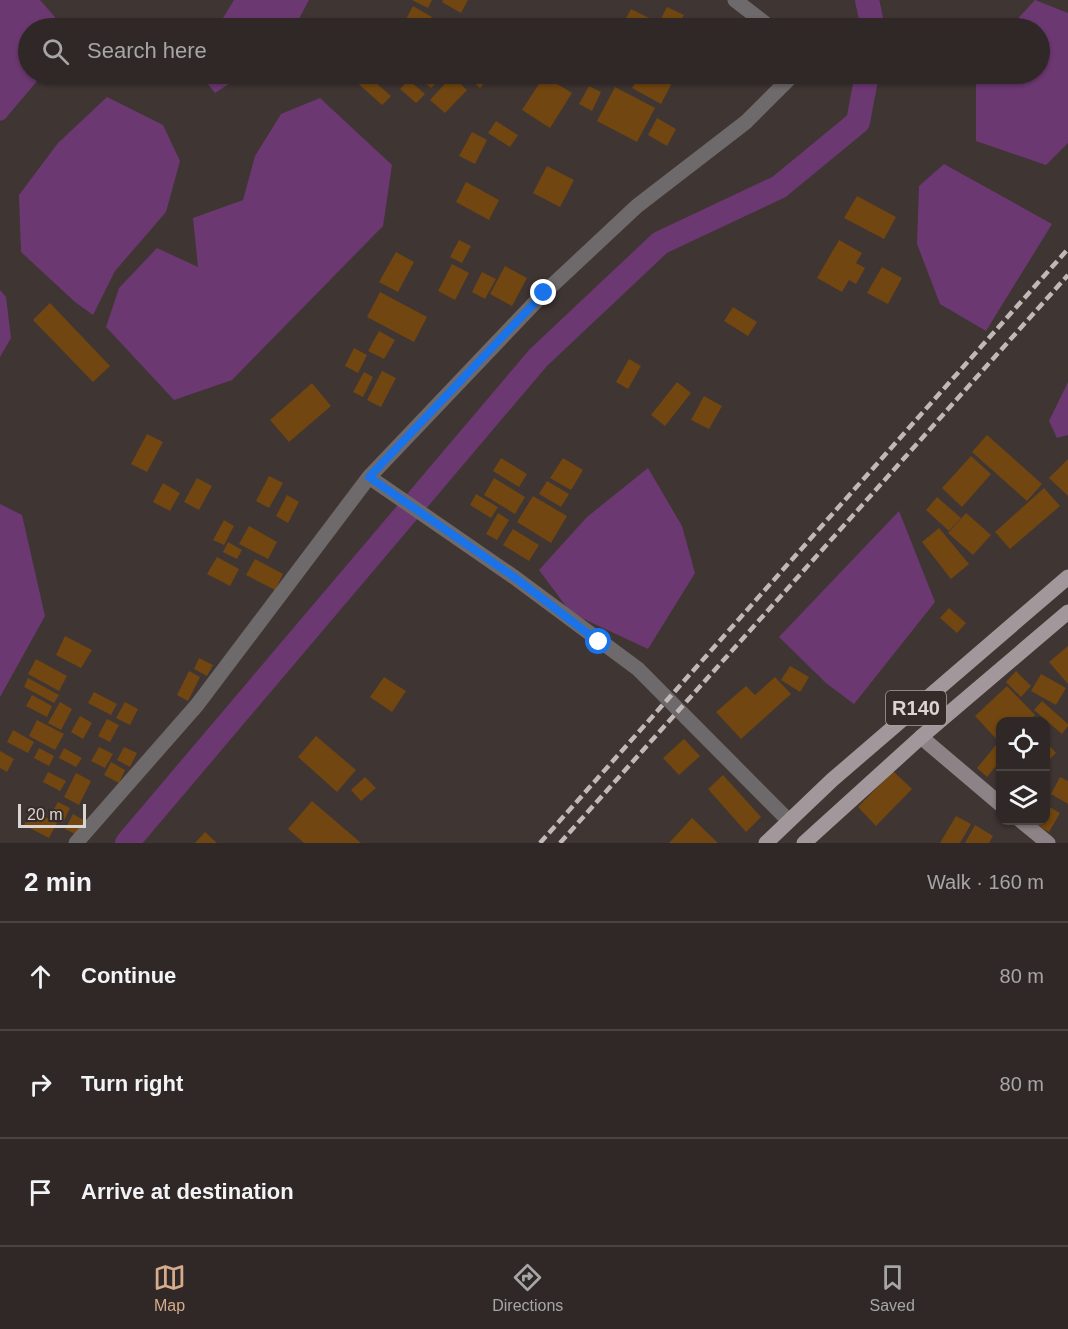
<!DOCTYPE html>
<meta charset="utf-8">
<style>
body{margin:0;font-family:Arial,sans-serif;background:#3b3432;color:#f1f3f6}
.controls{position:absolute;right:18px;bottom:18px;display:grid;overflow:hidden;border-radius:12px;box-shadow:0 2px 4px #0004}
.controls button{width:54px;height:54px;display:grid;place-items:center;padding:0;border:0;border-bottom:2px solid #4a4443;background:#2f2826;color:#f1f3f6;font:30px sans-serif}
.scale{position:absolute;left:18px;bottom:15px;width:68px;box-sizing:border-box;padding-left:6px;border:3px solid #dad4d2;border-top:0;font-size:16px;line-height:21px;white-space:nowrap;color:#dad4d2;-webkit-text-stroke:4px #352b29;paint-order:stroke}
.stop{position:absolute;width:18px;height:18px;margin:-14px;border:4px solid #1a73e8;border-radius:50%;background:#fff}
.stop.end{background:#1a73e8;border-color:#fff;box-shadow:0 2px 6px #0008}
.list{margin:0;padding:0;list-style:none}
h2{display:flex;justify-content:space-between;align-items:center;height:78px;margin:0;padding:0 24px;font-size:26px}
h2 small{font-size:20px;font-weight:400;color:#a7a6a7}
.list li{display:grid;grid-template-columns:39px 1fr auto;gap:18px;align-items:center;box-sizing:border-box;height:108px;padding:0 24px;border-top:2px solid #4a4443}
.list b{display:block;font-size:22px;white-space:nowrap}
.list em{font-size:20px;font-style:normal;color:#a7a6a7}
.icon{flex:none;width:33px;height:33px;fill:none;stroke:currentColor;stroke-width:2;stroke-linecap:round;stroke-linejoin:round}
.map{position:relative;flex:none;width:1068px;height:843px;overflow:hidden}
.search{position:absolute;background:#2f2826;box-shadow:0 2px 4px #0004;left:18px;right:18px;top:18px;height:66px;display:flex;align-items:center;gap:15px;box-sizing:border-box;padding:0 21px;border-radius:33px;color:#a7a6a7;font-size:22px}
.sheet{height:402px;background:#2f2826}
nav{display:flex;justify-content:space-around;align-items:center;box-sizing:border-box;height:84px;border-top:2px solid #4a4443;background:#2f2826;font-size:16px;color:#a7a6a7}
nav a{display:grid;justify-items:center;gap:3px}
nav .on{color:#d6ab8b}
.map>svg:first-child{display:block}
.water{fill:#6c3872}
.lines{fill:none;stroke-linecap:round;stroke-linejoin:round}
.canal{stroke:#6c3872;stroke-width:24}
.building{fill:#714610}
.minor{stroke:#6e696a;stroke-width:15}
.secondary{stroke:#8b8386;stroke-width:15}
.primary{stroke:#a2989b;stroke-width:15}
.rail{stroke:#c0b9b7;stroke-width:4.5;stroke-dasharray:9 4.5;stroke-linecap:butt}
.route{stroke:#1a73e8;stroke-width:8}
.labels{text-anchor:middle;stroke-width:4.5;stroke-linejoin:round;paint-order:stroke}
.shield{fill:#352b29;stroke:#a8a19f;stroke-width:1.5}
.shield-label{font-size:20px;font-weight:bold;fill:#dad4d2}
</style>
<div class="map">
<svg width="1068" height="843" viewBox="0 0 1068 843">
<rect width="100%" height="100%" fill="#3f3533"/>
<path class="water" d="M0 0H40L55 17 54 28H28V74H43L5 119 0 121Z
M234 0H309L294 28H217Z
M1035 0 1068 13V143L1046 165 976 141V74H1040V28H1009Z
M200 74H244L215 93Z
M107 97 163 125 180 161 166 212 115 271 93 315 75 302 21 252 19 195 58 143Z
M320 98 392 165 383 226 232 380 174 400 106 327 119 288 157 248 198 267 193 218 243 200 255 156 281 114Z
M944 164 1052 224 986 331 940 304 917 244 919 186Z
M0 290 6 297 11 338 0 357Z
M1068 382V435L1057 438 1049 421Z
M648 468 682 526 695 573 648 649 571 613 539 570 587 517Z
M0 504 22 515 45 616 0 697Z
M899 511 935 602 854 704 826 683 779 637Z"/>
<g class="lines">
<path class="canal" d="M867 0 873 28
M127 843 538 358 660 243 779 187 858 122 867 74"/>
</g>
<path class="building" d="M412 0H432L428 8Z
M443 0H468L461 13 442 2Z
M413 6 432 17 425 28H418L405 21Z
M667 7 684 15 677 28H656Z
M631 9 651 19 646 28H637L624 22Z
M514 21 528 28H510Z
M614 23 624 28H611Z
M358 74H366L391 96 382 105 353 79Z
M415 74H445L431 88Z
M468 74H493L480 88 466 76Z
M579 74H603L597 84Z
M640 74H654L672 83 661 104 632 88Z
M452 76 467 90 445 113 430 100Z
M544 76 572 93 550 128 522 110Z
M409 80 425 94 416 103 400 89Z
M589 86 601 92 592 111 579 104Z
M615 87 655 108 637 142 597 121Z
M657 118 676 129 667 146 648 135Z
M496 121 518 135 510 147 488 133Z
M472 132 487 140 475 164 459 156Z
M547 166 574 180 560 207 533 193Z
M466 182 499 200 489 220 456 202Z
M857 196 896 217 884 239 844 218Z
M459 240 471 246 462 263 450 257Z
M839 240 862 253 856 263 865 268 856 284 849 280 842 292 817 278Z
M396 252 414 262 398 292 379 282Z
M452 264 469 273 455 300 438 291Z
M505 266 527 278 512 306 490 294Z
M882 267 902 278 888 304 867 293Z
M482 272 496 279 485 299 472 292Z
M380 292 427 317 414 342 367 317Z
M50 303 110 366 93 382 33 320Z
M733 307 757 322 748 336 724 321Z
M379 331 395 340 384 359 368 351Z
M354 348 367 355 358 373 345 366Z
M629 359 641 366 628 389 616 382Z
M382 371 396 378 381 407 367 400Z
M364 372 373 377 363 397 353 392Z
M677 382 691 393 665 426 651 415Z
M312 383 331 406 289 442 270 420Z
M704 396 722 406 709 429 691 420Z
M147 434 163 442 147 472 131 464Z
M987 435 1042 484 1027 501 972 452Z
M971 456 991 474 962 507 942 488Z
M501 458 527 474 519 487 493 471Z
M563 458 583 470 571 490 550 478Z
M1068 459V496L1049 478Z
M269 476 283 483 269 508 256 501Z
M197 478 212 486 199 510 184 502Z
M494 478 525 497 515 514 484 495Z
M547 481 569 494 561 507 539 494Z
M163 483 180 493 170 511 153 502Z
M1044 488 1060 506 1010 549 995 532Z
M476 494 498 507 491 518 470 505Z
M287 495 299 502 288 523 276 516Z
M533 496 567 516 551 543 517 522Z
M937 497 961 518 949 531 926 510Z
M498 513 509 520 497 540 486 534Z
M966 513 991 535 973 555 948 533Z
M224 520 234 526 224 545 213 540Z
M249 526 277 542 268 559 239 544Z
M939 528 969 564 951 579 922 542Z
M513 529 539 545 529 561 503 545Z
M228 542 242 550 237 559 223 552Z
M217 557 239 569 230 586 207 574Z
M255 559 283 574 275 590 246 575Z
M949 608 966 623 957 633 940 618Z
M65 636 92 650 81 668 56 655Z
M1068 646V684L1049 662Z
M199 658 213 665 207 676 194 669Z
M36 659 67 676 59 691 28 674Z
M790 666 809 677 800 692 781 680Z
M189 671 200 677 188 701 177 695Z
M1016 671 1031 686 1021 697 1006 682Z
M1041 674 1066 688 1056 705 1031 691Z
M384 677 406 691 392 712 370 697Z
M775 677 791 694 741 739 716 712 746 686 755 695Z
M28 678 59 695 54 703 24 687Z
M1007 686 1035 715 1028 722H1000V743L975 716Z
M94 692 117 704 111 715 88 703Z
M32 695 52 706 47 717 26 706Z
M1042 701 1068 724V726L1062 734 1034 710Z
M60 702 72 709 61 730 48 723Z
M125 702 138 709 130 725 116 718Z
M80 716 92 723 83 739 71 732Z
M107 719 119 725 110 742 98 736Z
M37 720 64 734 55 750 29 736Z
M13 730 34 742 28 753 7 742Z
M316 736 356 770 337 792 298 757Z
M684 739 700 756 679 775 663 758Z
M1046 742 1056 753 1046 763Z
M996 745 1000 749V761L987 777 977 768Z
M99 747 113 754 105 768 91 761Z
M124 747 137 753 130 767 117 760Z
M39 748 54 756 49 766 34 758Z
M64 748 82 758 76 767 59 758Z
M0 751 14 759 7 772 0 768Z
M111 762 125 770 119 783 104 775Z
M893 771 912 789 876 826 858 807Z
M48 772 66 781 60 791 43 782Z
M76 773 91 781 79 805 64 797Z
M723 775 761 817 746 832 708 789Z
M365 777 376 788 361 801 351 790Z
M1060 777 1068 781V804L1051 794Z
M312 801 361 843H304L288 829Z
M58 802 70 808 63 823 50 816Z
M1046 805 1060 813 1049 832 1028 820H1046Z
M32 810 57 823 49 838 24 825Z
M73 814 87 822 79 836 65 829Z
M956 816 971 824 960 843H940Z
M692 818 718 843H669Z
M975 825 993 836 989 843H965Z
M205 832 217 843H195Z"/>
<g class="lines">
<path class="minor" d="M735 0 771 28
M369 477 514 577 638 669 789 821
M76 843 197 705 369 477 544 293 637 206 746 122 794 74"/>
<path class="secondary" d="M921 737 1000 804
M1020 820 1048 843"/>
<path class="primary" d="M766 843 832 780 1068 577
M804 843 921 737 1068 612"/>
<path class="rail" d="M540 843 1068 249
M560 843 1068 275"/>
</g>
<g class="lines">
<path class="route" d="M544 293 369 477 514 577 599 642"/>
</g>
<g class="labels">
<rect class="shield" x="886" y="691" width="60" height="34" rx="4.5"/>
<g class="shield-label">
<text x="916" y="715">R140</text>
</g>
</g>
</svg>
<div class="controls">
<button><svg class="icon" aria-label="locate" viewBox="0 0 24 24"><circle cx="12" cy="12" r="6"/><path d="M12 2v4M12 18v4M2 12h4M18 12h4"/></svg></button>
<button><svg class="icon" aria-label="layers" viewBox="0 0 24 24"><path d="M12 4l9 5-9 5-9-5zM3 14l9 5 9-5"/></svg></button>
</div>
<div class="scale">20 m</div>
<div class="stop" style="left:599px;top:642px"></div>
<div class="stop end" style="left:544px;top:293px"></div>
<div class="search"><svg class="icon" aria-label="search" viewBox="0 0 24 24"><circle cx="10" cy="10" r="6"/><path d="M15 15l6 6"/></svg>Search here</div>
</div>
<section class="sheet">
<h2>2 min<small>Walk · 160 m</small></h2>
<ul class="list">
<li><svg class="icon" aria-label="ahead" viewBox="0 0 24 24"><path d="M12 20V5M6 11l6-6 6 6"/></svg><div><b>Continue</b></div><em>80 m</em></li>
<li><svg class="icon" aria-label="right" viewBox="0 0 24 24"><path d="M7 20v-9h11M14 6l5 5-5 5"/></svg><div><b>Turn right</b></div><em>80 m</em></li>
<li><svg class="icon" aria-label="arrive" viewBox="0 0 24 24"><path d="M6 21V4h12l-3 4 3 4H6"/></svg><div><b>Arrive at destination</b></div></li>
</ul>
</section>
<nav>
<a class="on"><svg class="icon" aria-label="map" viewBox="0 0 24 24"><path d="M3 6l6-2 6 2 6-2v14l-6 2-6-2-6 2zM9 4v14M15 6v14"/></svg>Map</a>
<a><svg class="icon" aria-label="directions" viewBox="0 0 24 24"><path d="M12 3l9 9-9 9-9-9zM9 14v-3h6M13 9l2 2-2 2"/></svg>Directions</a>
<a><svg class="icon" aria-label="saved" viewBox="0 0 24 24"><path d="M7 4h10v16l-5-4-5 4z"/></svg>Saved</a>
</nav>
